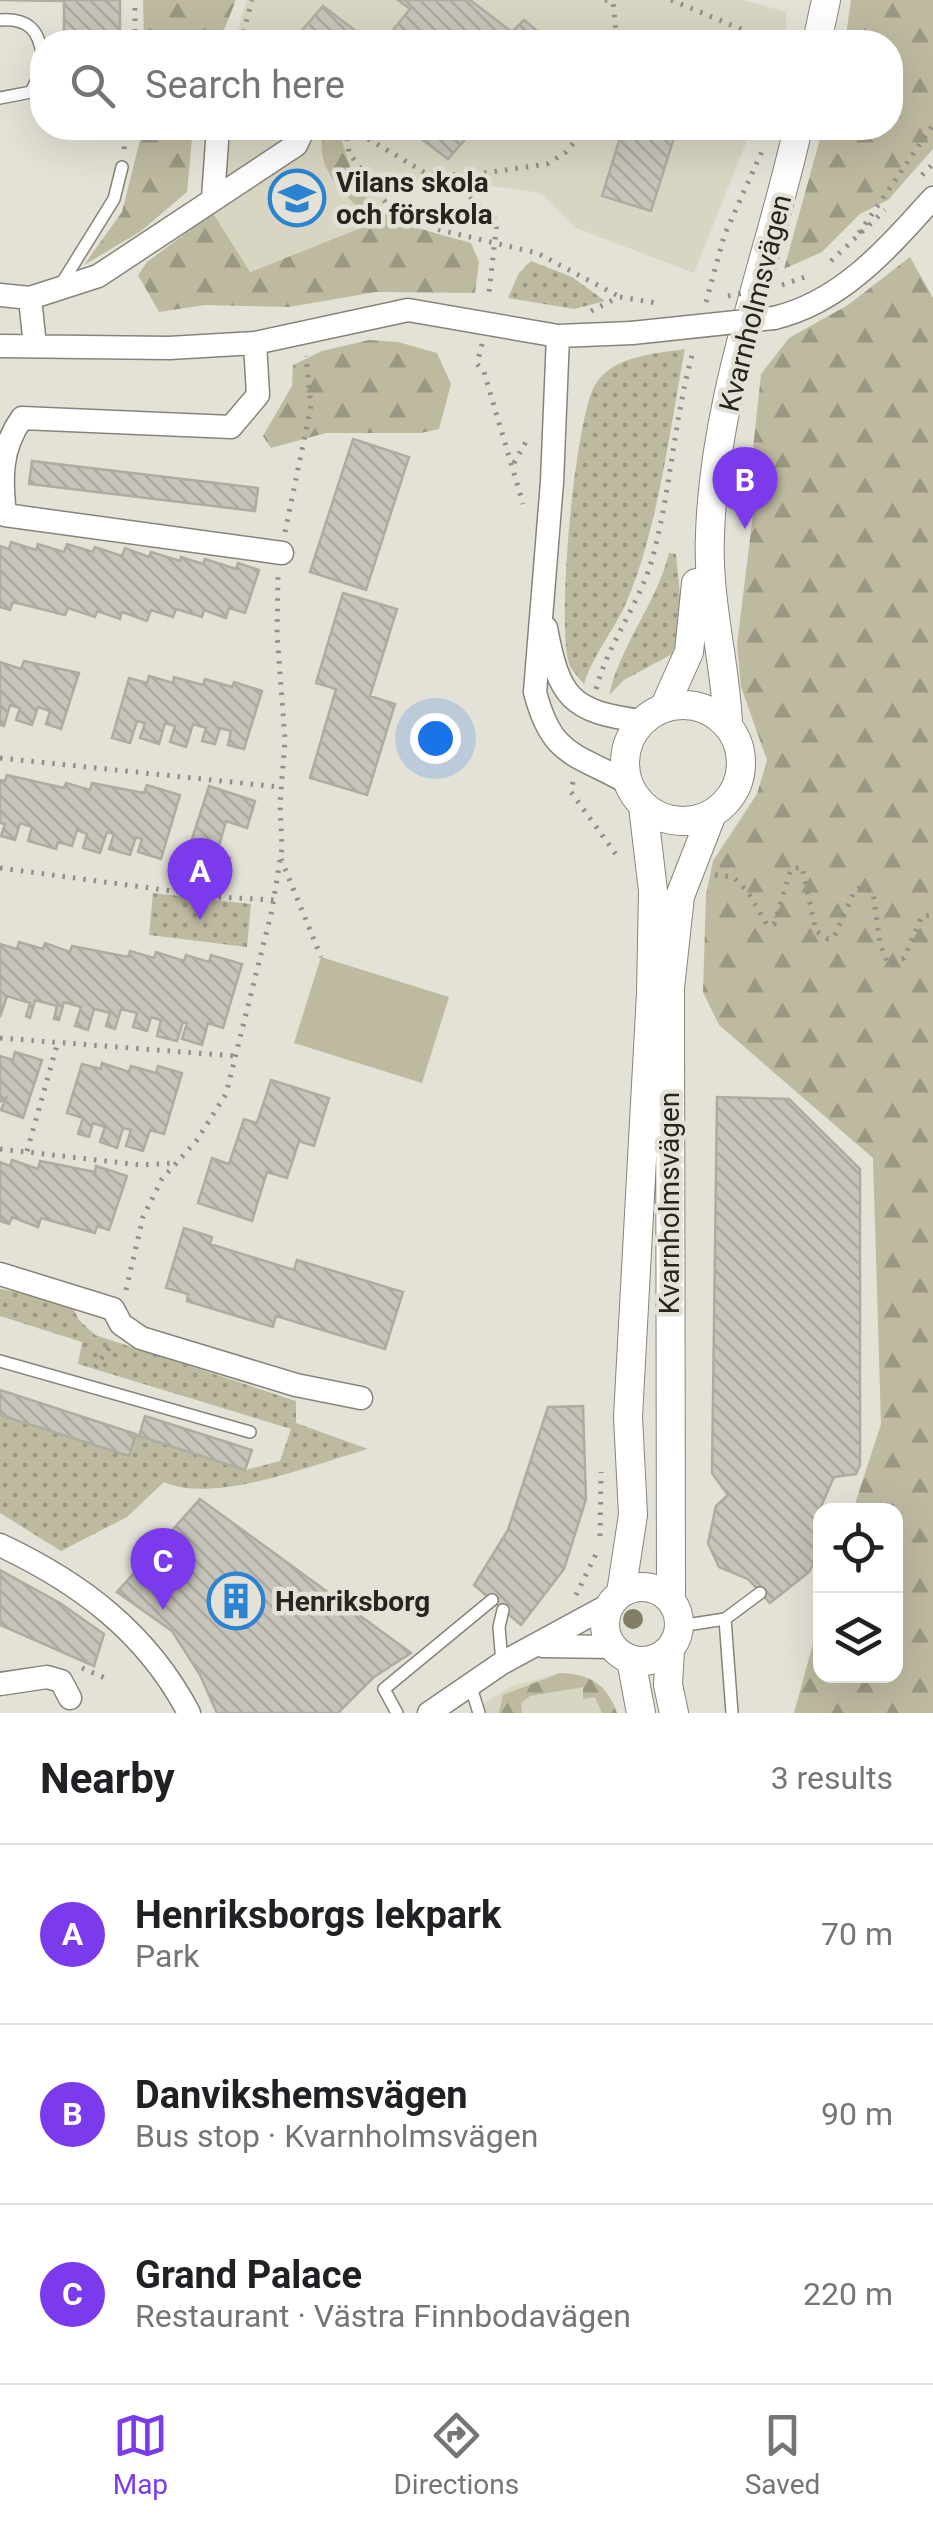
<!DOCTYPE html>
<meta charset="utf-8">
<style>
body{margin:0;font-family:Roboto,sans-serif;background:#f2f2f2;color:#202124}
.controls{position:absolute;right:30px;bottom:30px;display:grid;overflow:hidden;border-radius:20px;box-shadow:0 10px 40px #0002}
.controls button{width:90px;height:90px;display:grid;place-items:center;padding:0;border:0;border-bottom:2px solid #e0e0e0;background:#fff;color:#202124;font:50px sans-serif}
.you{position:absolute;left:435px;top:738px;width:35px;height:35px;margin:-25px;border:8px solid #fff;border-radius:50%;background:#1a73e8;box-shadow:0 0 0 15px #1a73e833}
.badge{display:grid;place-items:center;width:65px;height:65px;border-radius:50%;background:#7c3aed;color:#fff;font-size:32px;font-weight:700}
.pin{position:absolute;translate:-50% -82px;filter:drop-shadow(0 2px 5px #0008)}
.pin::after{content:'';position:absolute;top:52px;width:35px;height:30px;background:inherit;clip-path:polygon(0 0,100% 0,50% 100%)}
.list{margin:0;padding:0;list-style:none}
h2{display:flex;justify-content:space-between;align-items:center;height:130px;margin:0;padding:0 40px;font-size:42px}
h2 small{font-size:32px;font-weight:400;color:#757577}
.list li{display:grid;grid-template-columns:65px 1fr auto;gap:30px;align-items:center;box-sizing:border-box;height:180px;padding:0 40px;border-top:2px solid #e0e0e0}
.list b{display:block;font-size:38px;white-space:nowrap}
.list p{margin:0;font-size:32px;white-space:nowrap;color:#757577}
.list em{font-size:32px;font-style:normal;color:#757577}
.icon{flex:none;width:55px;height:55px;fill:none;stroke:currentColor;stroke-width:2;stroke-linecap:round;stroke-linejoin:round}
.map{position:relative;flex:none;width:933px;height:1713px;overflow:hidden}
.search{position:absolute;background:#fff;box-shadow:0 10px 40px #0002;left:30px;right:30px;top:30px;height:110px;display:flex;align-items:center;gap:25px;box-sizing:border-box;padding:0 35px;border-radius:40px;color:#757577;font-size:38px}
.sheet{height:670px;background:#fff}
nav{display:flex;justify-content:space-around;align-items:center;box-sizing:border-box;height:140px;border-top:2px solid #e0e0e0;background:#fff;font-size:28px;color:#757577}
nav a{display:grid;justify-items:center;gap:5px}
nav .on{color:#7c3aed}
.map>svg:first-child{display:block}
.built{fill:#d8d5c2}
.green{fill:url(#green-dots)}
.forest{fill:url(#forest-firs)}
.pitch{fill:#bebaa0}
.building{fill:url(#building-back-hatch);stroke:#aeaca1;stroke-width:2.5}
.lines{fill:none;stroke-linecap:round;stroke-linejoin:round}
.service-casing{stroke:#86847a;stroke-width:14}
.minor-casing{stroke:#86847a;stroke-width:25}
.tertiary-casing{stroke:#86847a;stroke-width:30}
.path{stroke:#918f87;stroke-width:5;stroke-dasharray:2.5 8;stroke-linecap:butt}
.service{stroke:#fff;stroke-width:11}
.minor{stroke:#fff;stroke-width:22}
.tertiary{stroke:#fff;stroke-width:28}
.minor-bridge-casing{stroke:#86847a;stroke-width:25;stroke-linecap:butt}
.path-bridge{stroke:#918f87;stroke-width:5;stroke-dasharray:2.5 8;stroke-linecap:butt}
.minor-bridge{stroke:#fff;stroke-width:22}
.tree{fill:#827e66}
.labels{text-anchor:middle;stroke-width:9;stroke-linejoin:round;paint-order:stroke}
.poi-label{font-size:28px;font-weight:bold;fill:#262521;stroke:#e4e2d6;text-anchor:start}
.street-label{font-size:28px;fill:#262521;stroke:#e4e2d6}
</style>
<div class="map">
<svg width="933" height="1713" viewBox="0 0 933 1713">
<defs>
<pattern id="green-dots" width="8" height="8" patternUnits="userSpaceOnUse" patternTransform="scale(2.5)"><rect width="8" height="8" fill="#bebaa0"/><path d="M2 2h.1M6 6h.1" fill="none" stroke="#9a9782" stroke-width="1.8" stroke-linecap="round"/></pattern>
<pattern id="forest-firs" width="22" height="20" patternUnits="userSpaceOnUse" patternTransform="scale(2.5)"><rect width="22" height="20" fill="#bebaa0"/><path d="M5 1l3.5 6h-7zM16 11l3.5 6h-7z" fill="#9a9782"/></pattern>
<pattern id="building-back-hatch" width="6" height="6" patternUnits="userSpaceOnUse" patternTransform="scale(2.5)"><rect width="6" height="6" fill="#c7c5ba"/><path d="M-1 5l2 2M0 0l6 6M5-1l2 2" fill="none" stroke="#aba9a0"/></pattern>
</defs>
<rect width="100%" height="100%" fill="#e4e2d6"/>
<path class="built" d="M247 0H743L786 12V29L782 42H234Z
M211 128H752L694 273 576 228 541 193 484 185 438 188 400 174 374 222 249 272 207 202 203 156Z
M556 1674 587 1678 607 1713H468L512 1686Z"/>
<path class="green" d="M531 261 572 277 605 301 574 309 508 298 519 273Z
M685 349C670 427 659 522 629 596 616 629 595 650 584 684 580 679 573 672 570 666 555 631 575 418 595 385 613 355 655 354 685 349Z
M669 553 676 554 682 616 676 652 624 680 609 695C621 643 656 605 669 553Z
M153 893 251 904 247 947 149 935Z
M0 1289 69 1300 79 1320 95 1335 296 1401V1423L368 1449C315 1464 213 1505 164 1482L127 1517 61 1551 0 1513V1415L128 1456 136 1434 245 1470 280 1461 291 1429 78 1364 82 1342 0 1316Z"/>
<path class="forest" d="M143 0H236L219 42H144Z
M851 0H933V149L888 200 860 214 822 252 784 269 823 128H890V42H845Z
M143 128H193L187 192 141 231 84 265 122 212Z
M339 133C346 152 351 176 363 193 385 223 437 233 471 243L479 262 475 293 376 292 289 307 205 305 159 312 138 275 147 262 213 213 250 272 373 223C350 197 314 174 323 134Z
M910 257 933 298V1713H794L820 1618V1676H896V1510H853L881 1424 873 1158 719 1025 703 992 706 895 713 861 757 794 767 760 741 687 737 645 758 473 751 468 761 374 789 338 848 305Z
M369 340 398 342 437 353 451 384 439 429 421 433H326L271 448 263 436 292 386 293 365 322 351Z
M560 1673C590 1674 607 1684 617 1713H602L595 1697 583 1699V1687L530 1696 521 1703 522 1713H499L503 1695Z"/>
<path class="pitch" d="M321 957 449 997 422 1083 294 1043Z"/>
<path class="building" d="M0 0H120V42H64V1Z
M398 0H470L512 32 524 20 542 35 535 42H389L385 40 410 9Z
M323 6 370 42H292Z
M407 128H475L448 159Z
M623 128H677L651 211 602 196Z
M353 439 409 457 366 590 310 572Z
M32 461 258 488 255 511 29 484Z
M11 542 36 550 38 544 64 552 67 544 93 552 95 547 122 556 125 548 149 557 151 552 180 561 181 557 203 564 205 559 236 569 238 563 259 570 245 613 229 608 226 618 204 610 202 617 176 609 173 617 151 610 147 621 122 612 120 619 97 611 95 617 68 608 65 615 13 602 10 610 0 607V546L9 549Z
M343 593 397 609 370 696 395 704 367 795 310 778 336 689 316 683Z
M24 661 79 673 61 729 46 724 50 711 38 707 32 725 16 720 20 708 10 705 4 726 0 725V662L21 669Z
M149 676 173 683 174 677 203 685 205 679 232 687 234 682 262 691 244 749 228 745 231 731 220 728 215 744 202 741 206 728 193 724 186 747 170 742 175 726 165 723 159 744 140 738 145 723 137 721 130 743 112 738 129 678 147 683Z
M7 775 64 788 66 783 90 790 92 783 144 793 147 785 180 795 161 859 138 852 142 839 136 837 130 855 109 849 114 834 107 832 100 853 83 848 87 834 77 830 72 846 58 842 56 849 28 841 32 827 20 823 15 840 1 836 5 824 0 823V780L5 781Z
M209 786 255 801 247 828 226 821 217 853 230 858 224 876 184 864Z
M19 942 43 949 45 943 70 952 72 946 128 957 130 951 154 958 156 952 184 961 186 955 209 962 211 955 242 964 223 1028 208 1023 202 1045 182 1039 187 1023 183 1022 177 1041 157 1036 161 1020 151 1017 147 1031 133 1027 137 1013 121 1009 115 1029 106 1026 110 1013 94 1009 88 1030 75 1026 81 1007 64 1002 59 1020 54 1019 57 1006 35 1000 30 1018 26 1016 30 1003 7 996 0 1017V944L17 949Z
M15 1052 42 1060 23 1118 1 1110 6 1098 0 1102V1056L13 1060Z
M102 1063 129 1072 131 1066 156 1073 158 1066 182 1073 164 1134 150 1130 143 1151 126 1146 131 1130 123 1128 117 1148 100 1142 105 1127 93 1123 89 1137 78 1134 83 1118 67 1113 82 1064 101 1069Z
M271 1080 329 1098 314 1146 299 1141 287 1178 267 1172 252 1221 198 1203 212 1158 229 1164 244 1119 257 1123Z
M717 1097 789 1099 860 1169V1465L856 1474 834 1477 819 1511 817 1557 809 1572 770 1603 748 1579 719 1567 708 1543 716 1506 728 1495 712 1473Z
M12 1160 38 1169 40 1161 95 1172 96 1166 127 1176 109 1230 97 1226 95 1233 41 1218 38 1227 12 1217 9 1224 0 1221V1162L10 1166Z
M184 1228 212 1237 210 1244 294 1270 297 1260 403 1292 385 1349 276 1316 273 1327 187 1301 188 1294 166 1288Z
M0 1390 136 1434 129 1456 0 1415Z
M583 1406 586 1499 564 1569 521 1625 474 1585 508 1530 548 1407Z
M145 1416 252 1450 245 1470 139 1436Z
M200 1499 411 1653 374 1677 338 1713H217L200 1675 172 1631 117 1592Z
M0 1570 60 1603 104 1634 94 1666 0 1625Z"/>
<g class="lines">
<g class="service-casing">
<path id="service" d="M0 20C27 18 39 29 42 55
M0 98 31 92 42 70
M60 286 114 199 122 167
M0 1361 250 1432
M725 1619 732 1713
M680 1626 725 1619 760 1593
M502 1663 499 1627 503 1610
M470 1684 479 1713
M397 1713 384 1689 492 1600"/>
</g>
<g class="minor-casing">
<path id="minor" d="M213 198 218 128
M0 295 30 298 98 276 296 145 304 128
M30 298 35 346
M774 318C842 302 888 248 933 198
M558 336 552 482 535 692C552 758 576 753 628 783
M255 343 258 395 231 427 22 418C0 449 1 478 5 515L282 553
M0 346 169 348 255 343 408 310 558 336 632 333
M546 628C559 697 570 712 642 721
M0 1274 113 1309 121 1324 141 1338 296 1385 361 1398
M0 1545C81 1583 147 1633 189 1713
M543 1646 613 1647
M0 1684 47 1677 61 1681 70 1698
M429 1713 502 1663 609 1605"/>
</g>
<g class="tertiary-casing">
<path id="tertiary" d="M817 42 826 0
M625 763a58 58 0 1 1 116 0a58 58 0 1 1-116 0Z
M664 708 689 652 696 583
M728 723C725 660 707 599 710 535 714 396 768 262 798 128
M605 1624a37 37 0 1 1 74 0a37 37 0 1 1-74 0Z
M621 1593 633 1515 628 1417 651 993 653 891 643 806
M671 1599 670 988 680 896 712 814
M670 1649 668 1685 674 1713
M631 1660 641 1713"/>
</g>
<path class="path" d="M605 0 613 2 617 42
M671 0 772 42
M135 42V0
M241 42 252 0
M346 128 349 153 392 211 440 230 537 253 620 297
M350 128 427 174 470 175 547 164 566 152 586 128
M124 149 126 128
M922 175 933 164
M446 176 497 221 489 293
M859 233 933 125
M831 261 885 210
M782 285 805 277
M706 302 724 236 763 149
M591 311 617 298
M482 344 477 364 484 372 523 504
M514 463 528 438
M285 532 311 406 306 356
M596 689C609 641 640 604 653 556 671 489 674 418 693 352
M0 758 280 787
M573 782 571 792 620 860
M281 859 321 957
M0 868 217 897 274 900
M715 875 733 877 748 892 767 925 774 924 791 869 802 867 816 931 828 939 834 937 854 892 861 887 873 892 880 944 888 964 904 958 922 916 933 915
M0 1038 235 1056
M0 1149 141 1165 173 1163
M27 1151 57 1045
M126 1290 143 1217 162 1179 197 1140 226 1094 272 910 282 848 280 804 285 740 277 634 278 577
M95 1367 112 1344
M600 1536 601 1472
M576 1595 597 1552
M82 1668 105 1678"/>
<use href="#service" class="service"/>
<use href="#minor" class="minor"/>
<use href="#tertiary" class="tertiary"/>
<g class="minor-bridge-casing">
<path id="minor-bridge" d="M632 333 774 318"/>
</g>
<path class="path-bridge" d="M728 296 779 286
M620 297 657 303"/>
<use href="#minor-bridge" class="minor-bridge"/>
</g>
<circle class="tree" cx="633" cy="1619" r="10"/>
<defs>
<g id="school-ring" transform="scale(2.875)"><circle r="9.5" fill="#e4e2d6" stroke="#2b83d1" stroke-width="1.5"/><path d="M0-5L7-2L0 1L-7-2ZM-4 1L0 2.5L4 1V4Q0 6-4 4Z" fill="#2b83d1"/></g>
<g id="building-ring" transform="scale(2.875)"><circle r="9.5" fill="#e4e2d6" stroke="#2b83d1" stroke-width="1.5"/><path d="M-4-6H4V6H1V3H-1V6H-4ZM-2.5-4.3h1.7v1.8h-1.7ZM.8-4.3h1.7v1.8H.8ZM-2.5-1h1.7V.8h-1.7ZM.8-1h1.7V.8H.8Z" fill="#2b83d1"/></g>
</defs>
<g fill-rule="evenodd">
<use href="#school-ring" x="297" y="198"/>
<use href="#building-ring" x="236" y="1601"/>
</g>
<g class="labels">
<g class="poi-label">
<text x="336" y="192">Vilans skola<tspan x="336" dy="32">och förskola</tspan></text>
<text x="275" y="1611">Henriksborg</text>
</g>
<g class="street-label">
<text transform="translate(755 303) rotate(-76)" y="10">Kvarnholmsvägen</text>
<text transform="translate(669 1203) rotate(-90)" y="10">Kvarnholmsvägen</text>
</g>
</g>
</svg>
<div class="controls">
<button><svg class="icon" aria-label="locate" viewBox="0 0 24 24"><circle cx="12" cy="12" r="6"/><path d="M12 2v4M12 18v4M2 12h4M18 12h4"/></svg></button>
<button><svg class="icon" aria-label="layers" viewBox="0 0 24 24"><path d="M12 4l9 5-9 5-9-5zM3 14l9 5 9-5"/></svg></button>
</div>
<div class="you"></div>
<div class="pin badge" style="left:200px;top:920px">A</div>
<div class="pin badge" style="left:745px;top:529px">B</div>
<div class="pin badge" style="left:163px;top:1610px">C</div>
<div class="search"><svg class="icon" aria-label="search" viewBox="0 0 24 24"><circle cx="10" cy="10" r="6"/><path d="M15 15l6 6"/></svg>Search here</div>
</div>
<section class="sheet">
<h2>Nearby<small>3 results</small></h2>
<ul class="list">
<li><span class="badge">A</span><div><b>Henriksborgs lekpark</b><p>Park</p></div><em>70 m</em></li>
<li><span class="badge">B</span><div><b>Danvikshemsvägen</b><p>Bus stop · Kvarnholmsvägen</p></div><em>90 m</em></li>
<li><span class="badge">C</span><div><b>Grand Palace</b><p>Restaurant · Västra Finnbodavägen</p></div><em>220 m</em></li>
</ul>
</section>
<nav>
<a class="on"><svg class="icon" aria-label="map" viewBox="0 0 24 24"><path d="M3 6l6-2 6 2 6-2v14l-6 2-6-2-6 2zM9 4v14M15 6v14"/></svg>Map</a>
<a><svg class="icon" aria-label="directions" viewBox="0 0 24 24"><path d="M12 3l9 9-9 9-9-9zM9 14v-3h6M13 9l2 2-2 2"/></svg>Directions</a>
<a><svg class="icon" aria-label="saved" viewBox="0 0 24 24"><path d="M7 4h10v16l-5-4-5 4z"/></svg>Saved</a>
</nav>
